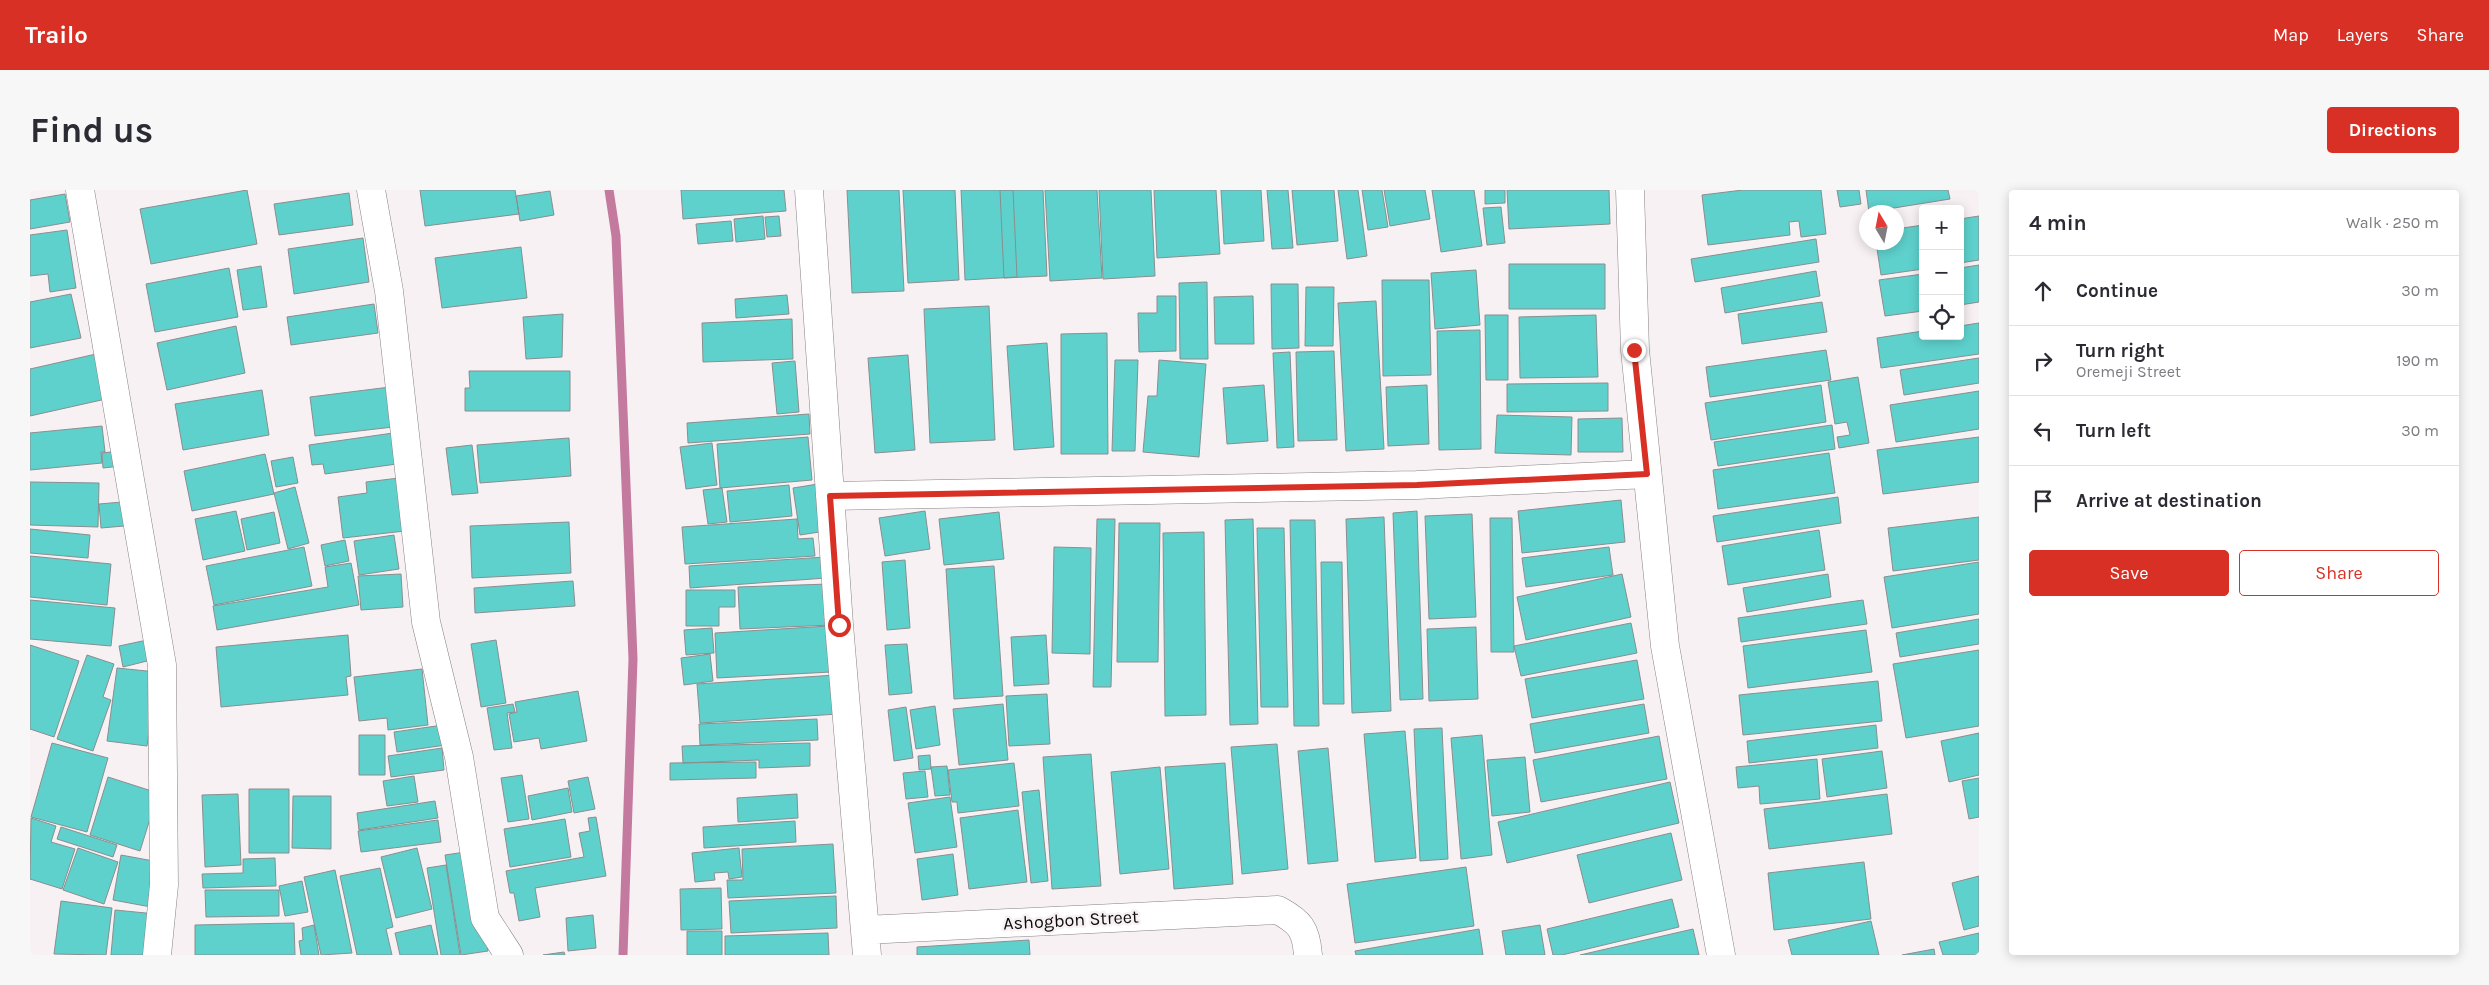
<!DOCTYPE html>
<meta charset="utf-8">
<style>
body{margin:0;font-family:Karla,sans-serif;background:#f7f7f7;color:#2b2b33}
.controls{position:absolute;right:15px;top:15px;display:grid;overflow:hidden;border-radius:5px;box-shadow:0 2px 12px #0003}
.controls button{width:45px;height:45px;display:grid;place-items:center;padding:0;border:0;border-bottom:1px solid #e1e1e2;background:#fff;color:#2b2b33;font:25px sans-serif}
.compass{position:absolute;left:1829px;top:15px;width:45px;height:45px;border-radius:50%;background:#fff;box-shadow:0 2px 12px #0003;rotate:350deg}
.stop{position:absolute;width:15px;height:15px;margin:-11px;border:4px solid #d93025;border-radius:50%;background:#fff}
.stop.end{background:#d93025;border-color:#fff;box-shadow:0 1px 5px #0008}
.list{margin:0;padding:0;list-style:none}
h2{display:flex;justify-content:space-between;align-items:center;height:65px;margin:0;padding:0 20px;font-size:21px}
h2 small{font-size:16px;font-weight:400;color:#7c7c81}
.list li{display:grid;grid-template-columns:32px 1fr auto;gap:15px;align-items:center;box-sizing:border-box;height:70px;padding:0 20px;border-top:1px solid #e1e1e2}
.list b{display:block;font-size:19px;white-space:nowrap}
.list p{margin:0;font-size:16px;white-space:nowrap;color:#7c7c81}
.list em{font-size:16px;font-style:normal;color:#7c7c81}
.actions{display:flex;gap:10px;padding:15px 20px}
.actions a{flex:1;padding:11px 0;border:1px solid #d93025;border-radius:5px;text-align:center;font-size:18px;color:#d93025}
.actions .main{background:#d93025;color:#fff}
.icon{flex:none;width:28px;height:28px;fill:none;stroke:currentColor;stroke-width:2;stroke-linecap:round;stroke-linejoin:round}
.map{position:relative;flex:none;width:1949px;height:765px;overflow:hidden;border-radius:5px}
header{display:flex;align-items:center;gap:30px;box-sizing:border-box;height:70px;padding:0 25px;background:#d93025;color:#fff}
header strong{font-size:24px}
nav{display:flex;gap:28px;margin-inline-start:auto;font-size:18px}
.intro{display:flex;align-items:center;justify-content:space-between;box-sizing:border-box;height:120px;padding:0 30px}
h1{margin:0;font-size:35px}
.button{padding:12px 22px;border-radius:5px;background:#d93025;color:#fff;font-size:18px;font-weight:700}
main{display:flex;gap:30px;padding:0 30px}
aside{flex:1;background:#fff;border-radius:5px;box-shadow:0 2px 12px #0003}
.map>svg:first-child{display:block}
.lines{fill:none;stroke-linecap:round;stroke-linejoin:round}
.stream{stroke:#c4799e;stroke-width:9}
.building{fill:#5fd1cd;stroke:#898e8e}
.minor-casing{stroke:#878284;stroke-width:29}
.minor{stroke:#fff;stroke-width:28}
.route{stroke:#d93025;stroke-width:6}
.labels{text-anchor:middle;stroke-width:5;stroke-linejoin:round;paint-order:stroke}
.street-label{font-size:18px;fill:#0c0b0b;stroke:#f7f1f3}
</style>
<header>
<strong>Trailo</strong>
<nav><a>Map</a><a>Layers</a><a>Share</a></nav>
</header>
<div class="intro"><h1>Find us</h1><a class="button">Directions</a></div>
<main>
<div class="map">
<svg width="1949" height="765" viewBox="0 0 1949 765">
<rect width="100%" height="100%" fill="#f7f1f3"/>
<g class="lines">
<path class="stream" d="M579 0 586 46 603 469 593 765"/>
</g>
<path class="building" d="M217 0 227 54 121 74 110 19Z
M390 0H485L489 24 395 36Z
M651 0H754L756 21 653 29Z
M817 0H869L874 101 822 103Z
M873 0H925L929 90 878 93Z
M931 0H983L987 87 935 90Z
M970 0H1013L1017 86 974 88Z
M1015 0H1067L1072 88 1020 91Z
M1069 0H1121L1125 86 1073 89Z
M1124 0H1186L1190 64 1127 68Z
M1191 0H1231L1234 51 1194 54Z
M1237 0H1258L1263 58 1242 59Z
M1262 0H1304L1308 51 1267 55Z
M1308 0H1328L1337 66 1317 69Z
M1332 0H1352L1358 37 1338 40Z
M1354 0H1395L1400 29 1360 36Z
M1402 0H1444L1452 56 1411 62Z
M1455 0H1475V13L1455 14Z
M1477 0H1579L1580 34 1479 39Z
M1713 0H1791L1796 44 1771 47 1769 31 1759 32 1760 45 1678 55 1672 5Z
M1807 0H1829L1831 14 1810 17Z
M1836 0H1918L1920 9 1839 22Z
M520 1 524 25 490 31 486 6Z
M319 3 323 35 249 45 244 14Z
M35 4 40 32 0 39V10Z
M1471 17 1475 53 1457 55 1453 18Z
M733 26 735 49 706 52 704 29Z
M749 26 751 46 737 47 735 27Z
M1949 26V70L1930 73V29Z
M701 31 703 51 668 54 666 34Z
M1893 35V79L1851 85 1846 52H1866V39Z
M37 40 46 98 20 102 18 84 0 86V45Z
M333 48 339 92 264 104 258 59Z
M1786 49 1789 72 1665 92 1661 69Z
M491 57 497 108 412 118 405 68Z
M1479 74H1575V119H1479Z
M1949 75V112L1930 115V78Z
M231 76 237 117 213 120 207 80Z
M199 78 208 127 125 142 116 94Z
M1446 80 1450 135 1405 139 1401 83Z
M1786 81 1790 106 1695 123 1691 98Z
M1893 84V121L1855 126 1849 90Z
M1352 90H1399L1401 185 1353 186Z
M1177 92 1178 169H1150L1149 93Z
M1241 94H1268L1269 158 1242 159Z
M1276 97H1304L1303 156H1275Z
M41 104 51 148 0 158V112Z
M757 105 759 124 706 128 705 109Z
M1127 106H1146V161L1109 162 1108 123H1127Z
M1223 106 1224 154H1185L1184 107Z
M1346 111 1354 259 1316 261 1308 113Z
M1792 112 1797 142 1712 154 1708 124Z
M344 114 348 143 261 155 257 127Z
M959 116 965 250 900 253 894 119Z
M533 124 532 167 496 169 493 127Z
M1455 125H1478V190H1456Z
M1566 125 1568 187 1490 188 1489 127Z
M762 129 763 169 673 172 672 133Z
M1949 133V164L1851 178 1847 148 1893 141V146H1930V136Z
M206 136 215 183 137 200 127 153Z
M1450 140 1451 259 1409 260 1407 141Z
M1077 143 1078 264H1031V144Z
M1017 153 1024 257 984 260 977 156Z
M1796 160 1801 190 1680 207 1676 177Z
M1304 161 1307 250 1268 251 1266 162Z
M1260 162 1264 257 1247 258 1243 163Z
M66 164 76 209 0 226V179Z
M878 165 885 260 845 263 838 168Z
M1949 168V193L1874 205 1870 180Z
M1085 170H1108L1105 261H1082Z
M1129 170 1176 174 1169 267 1113 262 1118 206H1127Z
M765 171 769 222 747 224 742 173Z
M439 181H540V221H435V198H440Z
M1828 187 1839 253 1809 258 1807 247 1820 245 1817 232 1805 234 1798 192Z
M1578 193V221L1477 222V194Z
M1234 195 1238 251 1197 254 1193 198Z
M1397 195 1399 254 1358 256 1356 197Z
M1791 195 1796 232 1681 250 1675 213Z
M368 196 372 236 285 246 280 207Z
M232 200 239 245 153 260 145 214Z
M1949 201V239L1866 252 1860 215Z
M779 224 780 244 658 253 657 233Z
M1467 225 1542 227 1541 265 1465 263Z
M1592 228 1593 262H1548V229Z
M1802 235 1805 259 1688 276 1684 252Z
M72 236 75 262H71L72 273 0 280V243Z
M370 242 374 273 295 284 293 274 282 275 279 255Z
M778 247 782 290 690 298 687 254Z
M1949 247V292L1853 304 1847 260Z
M539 248 541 286 450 293 447 255Z
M682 253 687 295 656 299 650 257Z
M442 255 448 303 422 305 416 258Z
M89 261 91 276 73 278 72 263Z
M1799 263 1805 303 1688 319 1683 280Z
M235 264 244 304 162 321 154 281Z
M263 267 268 293 246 297 241 271Z
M369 288 375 341 313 348 308 307 337 303 336 292Z
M0 292 69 293 68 337 0 335Z
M788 294 796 341 770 345 763 298Z
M759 295 762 326 700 332 697 301Z
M265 297 279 353 258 359 244 303Z
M692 298 697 332 678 334 673 300Z
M1808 307 1811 333 1687 352 1683 326Z
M1591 310 1595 352 1492 363 1488 321Z
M92 312 94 336 71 338 69 314Z
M206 321 215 361 173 370 165 329Z
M895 321 900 359 855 366 849 328Z
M1387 321 1393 509 1370 510 1363 323Z
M244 322 250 353 217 360 211 329Z
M969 322 974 369 914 375 909 329Z
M1442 324 1446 427 1399 429 1395 326Z
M1354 327 1361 521 1322 523 1316 329Z
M1949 327V370L1863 381 1858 338Z
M1460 328H1482L1484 462H1461Z
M767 329 768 349 783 348 785 366 655 374 652 337Z
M1067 329H1085L1081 497H1063Z
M1223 329 1228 534 1200 535 1195 330Z
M1260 330H1285L1289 536H1264Z
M539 332 541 383 442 388 440 336Z
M1089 333H1130L1128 472H1087Z
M1227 338H1254L1258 517H1231Z
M0 339 60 345 58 368 0 363Z
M1789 340 1795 380 1698 395 1692 356Z
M1174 342 1176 525 1135 526 1133 343Z
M364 345 369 379 329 385 324 351Z
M315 350 319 371 295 376 291 355Z
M274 357 282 396 184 415 176 376Z
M1024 357 1061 358 1060 464 1022 463Z
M1579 357 1583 385 1496 397 1492 368Z
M0 366 81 374 77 415 0 407Z
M795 367 796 388 660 398 659 376Z
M875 370 880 438 857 440 852 372Z
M1291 372H1312L1314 514H1293Z
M1949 372V424L1862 438 1854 387Z
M321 373 329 415 187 440 183 416 298 397 295 377Z
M964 376 973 506 924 509 916 379Z
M371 384 373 417 331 420 328 386Z
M1592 384 1601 427 1496 450 1487 407Z
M1798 384 1801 407 1717 422 1713 398Z
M543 391 545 416 445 423 444 398Z
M799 394 801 435 710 439 708 397Z
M656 400H705V417H689V436H656Z
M0 410 85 418 81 456 0 449Z
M1833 410 1837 434 1711 452 1708 428Z
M1949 429V454L1870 467 1866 443Z
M1601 433 1607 463 1491 486 1484 456Z
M799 436 801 482 687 488 685 443Z
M1446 437 1448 509 1399 511 1397 439Z
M682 438 684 463 656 465 654 440Z
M1836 440 1842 482 1718 498 1713 456Z
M318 445 321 486 316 487 318 505 191 517 186 457Z
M1016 445 1019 494 984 496 981 447Z
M117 450 121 470 93 477 89 456Z
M466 450 476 513 451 517 441 454Z
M877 454 882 503 859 505 855 455Z
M0 455 49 471 24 547 0 539Z
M1949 460V536L1876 548 1863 474Z
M680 464 683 491 654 495 651 468Z
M57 465 84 474 73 507 81 510 63 561 27 549Z
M1607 470 1614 509 1502 528 1495 489Z
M87 478 127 482 117 556 77 551Z
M392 479 398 535 358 540 357 528 329 531 324 487Z
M806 485 808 524 670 533 667 494Z
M1848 491 1852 531 1713 545 1709 505Z
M548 501 557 551 511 559 509 548 484 552 479 524 487 522 485 512Z
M1017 504 1020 554 979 556 976 506Z
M483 514 485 522 477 523 482 558 464 560 457 518Z
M973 514 978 570 929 575 923 519Z
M1614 514 1619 543 1505 563 1500 534Z
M905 516 910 555 886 559 880 520Z
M876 517 883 568 864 571 858 520Z
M787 529 788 550 670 555 669 534Z
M420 534 423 554 367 562 364 542Z
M1846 535 1848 558 1719 573 1717 551Z
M1412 538 1418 669 1390 671 1384 539Z
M1375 541 1386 668 1345 672 1334 544Z
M1949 543V585L1919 592 1911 551Z
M329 545H355V585H329Z
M1452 545 1462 665 1431 669 1421 548Z
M1629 546 1637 589 1511 612 1503 570Z
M22 553 78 568 57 642 1 627Z
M780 553V576L729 578V570L653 573 652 556Z
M1247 554 1258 679 1212 684 1201 557Z
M412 558 414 580 361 587 358 566Z
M1298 558 1308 671 1278 674 1268 561Z
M1852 561 1857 598 1797 607 1792 569Z
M1061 564 1071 696 1022 699 1013 567Z
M900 565 901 579 889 580 888 566Z
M1495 567 1500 622 1462 626 1457 570Z
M1787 569 1790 609 1730 614 1729 596 1708 598 1706 577Z
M726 572V588L640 590V573Z
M984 573 989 616 928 623 927 612H922L918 580Z
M1195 573 1203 694 1144 699 1135 577Z
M917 576 920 605 905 606 901 577Z
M1130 577 1139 679 1090 684 1081 582Z
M895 581 898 607 876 609 873 583Z
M492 585 499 629 478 632 471 588Z
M384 586 388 612 357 616 353 591Z
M78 587 128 603 110 661 60 645Z
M558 587 565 619 544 623 538 591Z
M1949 588V627L1939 629 1932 591Z
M1640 592 1649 633 1477 673 1468 632Z
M538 598 542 622 502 630 498 606Z
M219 599H259V663H219Z
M1009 600 1018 691 1001 693 992 602Z
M208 604 211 675 175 677 172 605Z
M767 604 768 628 708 632 707 608Z
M1857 604 1862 644 1739 659 1734 619Z
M263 606H301V659L262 658Z
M920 607 927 657 885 663 878 613Z
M405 611 408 628 329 640 327 623Z
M988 620 997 692 939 699 930 628Z
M566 627 576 686 505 698 510 727 489 731 484 703H480L476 681 554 667 549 643 560 641 558 628Z
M1 628 26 636 21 652 45 659 32 699 0 689Z
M535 629 541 667 480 677 474 639Z
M408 630 411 652 331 662 328 641Z
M765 631 766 652 674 658 673 637Z
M31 637 87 655 83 667 27 649Z
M1641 643 1652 690 1559 713 1547 665Z
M803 654 806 703 698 708 697 690H713L712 659Z
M48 658 88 672 74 714 33 700Z
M387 658 402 719 366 728 351 667Z
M709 658 712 687 699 689 698 682 684 683 685 690 665 692 662 663Z
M442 661 458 761 431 765 415 665Z
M923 664 928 705 892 710 887 669Z
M91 665 129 672 121 717 83 710Z
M245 668 246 696 173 698 172 684 213 683V669Z
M1834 672 1841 729 1744 740 1738 683Z
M416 675 430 765H411L397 678Z
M1436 677 1444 736 1325 753 1317 694Z
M350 678 363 737 356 739 362 765H327L310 686Z
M305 680 322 763 291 765 274 687Z
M1949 686V736L1934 740 1922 693Z
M272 691 278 722 255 726 249 696Z
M691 698 692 739 651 740 650 699Z
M175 700H249V726L176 727Z
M806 706 807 738 701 743 699 711Z
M1642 709 1649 737 1532 765H1523L1517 739Z
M31 711 82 718 76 765 24 764Z
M85 720 126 724 122 765H81Z
M563 725 566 758 538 761 536 728Z
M1841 731 1849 765H1762L1758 750Z
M264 733 265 765H165V735Z
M284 735 289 765H271L269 751 273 750 272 738Z
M401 735 408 765H370L365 743Z
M1510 735 1515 765H1476L1472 741Z
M1449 739 1453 765H1326L1325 761Z
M1663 739 1669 765H1550Z
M657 741H692V765H657Z
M798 743 799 765H695V746Z
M1949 743V765H1913L1909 752Z
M999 750 1000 765H887V757Z
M1904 759 1905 765H1872Z
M534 762 535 765H513Z"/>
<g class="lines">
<g class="minor-casing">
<path id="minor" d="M50 0 132 475 134 695 127 765
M341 0 359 101 396 432 429 567 455 728 479 765
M779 0 809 435 837 765
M1600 0 1605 160 1635 456 1691 765
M800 306 1387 295 1617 284
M835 740 1248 720C1270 732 1276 739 1278 765"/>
</g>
<use href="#minor" class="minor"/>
</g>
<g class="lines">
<path class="route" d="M809 435 800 306 1387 295 1617 284 1604 160"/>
</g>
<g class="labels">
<g class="street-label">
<text transform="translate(1041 730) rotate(-3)" y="6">Ashogbon Street</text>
</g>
</g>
</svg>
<div class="controls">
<button>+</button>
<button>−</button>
<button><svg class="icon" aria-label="locate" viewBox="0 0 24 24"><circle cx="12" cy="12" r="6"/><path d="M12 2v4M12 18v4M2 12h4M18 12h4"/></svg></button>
</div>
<svg class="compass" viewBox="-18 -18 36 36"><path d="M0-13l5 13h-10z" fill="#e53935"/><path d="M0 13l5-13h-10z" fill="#7c7c81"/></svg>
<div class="stop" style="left:809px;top:435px"></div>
<div class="stop end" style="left:1604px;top:160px"></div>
</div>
<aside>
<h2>4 min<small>Walk · 250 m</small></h2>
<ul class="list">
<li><svg class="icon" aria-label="ahead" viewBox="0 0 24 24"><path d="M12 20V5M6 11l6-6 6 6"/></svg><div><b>Continue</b></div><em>30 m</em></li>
<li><svg class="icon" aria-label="right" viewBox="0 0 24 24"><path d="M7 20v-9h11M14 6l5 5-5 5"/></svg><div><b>Turn right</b><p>Oremeji Street</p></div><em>190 m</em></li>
<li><svg class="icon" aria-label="left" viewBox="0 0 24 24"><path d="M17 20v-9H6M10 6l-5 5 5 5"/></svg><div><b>Turn left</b></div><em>30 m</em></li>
<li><svg class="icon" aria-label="arrive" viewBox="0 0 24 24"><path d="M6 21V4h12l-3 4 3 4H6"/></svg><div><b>Arrive at destination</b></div></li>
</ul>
<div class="actions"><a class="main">Save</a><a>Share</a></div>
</aside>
</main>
